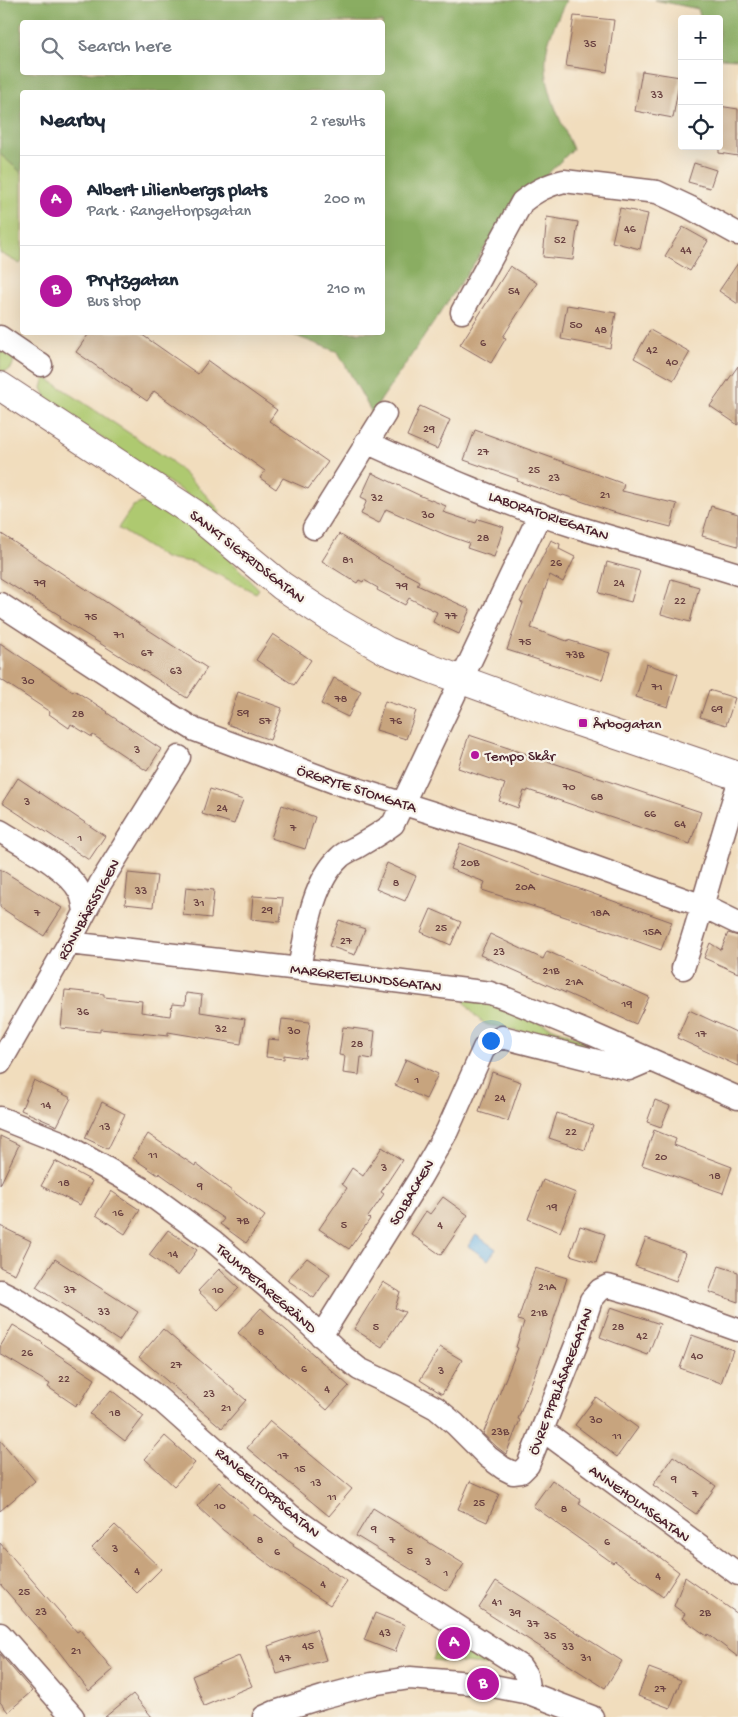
<!DOCTYPE html>
<meta charset="utf-8">
<style>
body{margin:0;font-family:"Gochi Hand",sans-serif;background:#f6f6f7;color:#1f2937}
.controls{position:absolute;right:15px;top:15px;display:grid;overflow:hidden;border-radius:5px;box-shadow:0 5px 20px #0002}
.controls button{width:45px;height:45px;display:grid;place-items:center;padding:0;border:0;border-bottom:1px solid #e0e1e3;background:#fff;color:#1f2937;font:25px sans-serif}
.you{position:absolute;left:490px;top:1040px;width:18px;height:18px;margin:-12px;border:4px solid #fff;border-radius:50%;background:#1a73e8;box-shadow:0 0 0 8px #1a73e833}
.badge{display:grid;place-items:center;width:32px;height:32px;border-radius:50%;background:#b5179e;color:#fff;font-size:16px;font-weight:700}
.pin{position:absolute;translate:-50% -50%;border:2px solid #fff;box-shadow:0 1px 5px #0006}
.list{margin:0;padding:0;list-style:none}
h2{display:flex;justify-content:space-between;align-items:center;height:65px;margin:0;padding:0 20px;font-size:21px}
h2 small{font-size:16px;font-weight:400;color:#747a83}
.list li{display:grid;grid-template-columns:32px 1fr auto;gap:15px;align-items:center;box-sizing:border-box;height:90px;padding:0 20px;border-top:1px solid #e0e1e3}
.list b{display:block;font-size:19px;white-space:nowrap}
.list p{margin:0;font-size:16px;white-space:nowrap;color:#747a83}
.list em{font-size:16px;font-style:normal;color:#747a83}
.icon{flex:none;width:28px;height:28px;fill:none;stroke:currentColor;stroke-width:2;stroke-linecap:round;stroke-linejoin:round}
.map{position:relative;flex:none;width:738px;height:1717px;overflow:hidden}
.search{position:absolute;background:#fff;box-shadow:0 5px 20px #0002;left:20px;top:20px;width:365px;height:55px;display:flex;align-items:center;gap:12px;box-sizing:border-box;padding:0 18px;border-radius:5px;color:#747a83;font-size:19px}
.panel{position:absolute;background:#fff;box-shadow:0 5px 20px #0002;left:20px;top:90px;width:365px;height:245px;border-radius:5px}
.map>svg:first-child{display:block}
.green{fill:#aec96f;stroke:#7c744d}
.forest{fill:#8aad62;stroke:#6a6646;fill-rule:evenodd}
.water{fill:#71b6e7;stroke:#5e6a89}
.building{fill:#c7a47e}
.lines{fill:none;stroke-linecap:round;stroke-linejoin:round}
.minor-casing{stroke:#84625e;stroke-width:25}
.tertiary-casing{stroke:#84625e;stroke-width:30}
.minor{stroke:#fff;stroke-width:22}
.tertiary{stroke:#fff;stroke-width:28}
.poi-dot{fill:#b5179e;stroke:#f7f3e8;stroke-width:2}
.labels{text-anchor:middle;stroke-width:4.5;stroke-linejoin:round;paint-order:stroke}
.number-label{font-size:12px;fill:#694040}
.street-label{font-size:15px;fill:#4a1f2b;stroke:#f7f3e8}
.poi-label{font-size:15px;fill:#4a1f2b;stroke:#f7f3e8;text-anchor:start}
</style>
<div class="map">
<svg width="738" height="1717" viewBox="0 0 738 1717">
<rect width="100%" height="100%" fill="#f7f3e8"/>
<filter id="ink" filterUnits="userSpaceOnUse"><feTurbulence type="fractalNoise" baseFrequency=".02" numOctaves="2"/><feDisplacementMap in="SourceGraphic" scale="10" xChannelSelector="R" yChannelSelector="G"/><feConvolveMatrix kernelMatrix="1 2 1 2 8 2 1 2 1" color-interpolation-filters="sRGB"/></filter>
<filter id="wash" filterUnits="userSpaceOnUse"><feTurbulence type="fractalNoise" baseFrequency=".0096" numOctaves="4" result="noise"/><feDisplacementMap in="SourceGraphic" scale="20" xChannelSelector="R" yChannelSelector="G"/><feGaussianBlur stdDeviation="1.12" result="paint"/><feColorMatrix in="noise" values="0 0 0 0 0 0 0 0 0 0 0 0 0 0 0 0 0 1.4 0 .05"/><feComposite in="paint" operator="in"/></filter>
<g filter="url(#wash)">
<rect width="100%" height="100%" fill="#f1ddbd"/>
<path class="green" d="M0 154 22 173V261L20 264 0 253Z
M0 349 14 360 12 367 6 371H0Z
M45 377 171 461 204 493 220 511 218 515 49 403 42 388Z
M147 501 180 519 210 540 259 589 256 593 192 562 165 558 118 528 133 506Z
M465 999 496 1005 636 1061 495 1026C482 1027 472 1012 465 1003Z
M444 1626 494 1661 492 1666 433 1660Z"/>
<path class="forest" d="M0 0H566C560 14 552 29 548 44 539 80 559 117 573 149L509 212 372 413 338 352 288 333 382 332V92H22V173L0 154ZM22 22H382V72H22Z
M655 0H738V59L719 58V19H701L698 9Z"/>
<path class="water" d="M476 1235 496 1249 488 1260 468 1246Z"/>
<g id="blocks">
<path class="building" d="M574 16 614 20 607 72 566 66Z
M642 71 680 77 673 118 635 111Z
M719 106 738 109V156L719 153Z
M694 163 716 170 710 188 688 182Z
M620 208 648 214 640 249 612 242Z
M547 217 578 222 573 260 543 257Z
M683 227 708 241 690 271 665 256Z
M738 263V304L719 291Z
M510 266 537 283 503 337 506 338 491 363 460 345Z
M567 305 616 313 610 348 561 339Z
M650 330 690 352 674 380 634 358Z
M90 332H138L198 374 208 361 277 410 269 421 328 462 308 489 283 478 276 489 260 478 265 471 154 391 147 401 76 352Z
M738 366V425L710 406Z
M420 406 450 420 437 449 407 436Z
M475 430 624 484 622 491 677 504 671 527 613 512 563 495 562 496 517 481 518 479 464 460Z
M372 473 421 496 446 506 443 512 476 523 478 519 504 527 494 557 467 548 469 543 446 535 386 509 379 523 361 514 367 500 361 497Z
M711 506 738 514V546L702 536Z
M0 533 207 668 187 698 74 627 60 618 61 616 0 578Z
M339 534 382 561 419 581 417 585 470 609 459 634 433 622 437 612 409 598 405 605 377 590 378 588 364 580 363 582 359 580 357 583 322 561Z
M551 540 560 544 559 549 575 557 563 582 550 575 531 628 567 641 568 640 610 653 602 680 507 650 523 603 520 602Z
M607 562 640 571 631 602 599 593Z
M671 579 699 587 690 622 661 614Z
M273 634 311 660 294 685 256 660Z
M0 643 73 692 74 690 108 712 107 713 161 749 147 771 93 735 92 737 71 724 69 728 49 714 50 712 0 679Z
M646 664 678 674 668 707 636 697Z
M334 678 361 691 348 717 321 704Z
M709 690 735 698 726 725 700 717Z
M238 692 282 708 270 740 227 724Z
M385 701 416 711 406 739 376 730Z
M469 735 701 812 690 844 528 790 527 792 524 791 518 808 499 801 505 784 458 768Z
M18 778 105 836 89 860 2 803Z
M210 789 243 800 234 824 202 814Z
M282 805 315 817 305 849 271 838Z
M460 843 546 877 672 922 661 950 606 930 482 890 485 882 450 869Z
M387 863 416 876 405 901 376 889Z
M0 869 62 908 44 936 0 907Z
M128 873 157 876 153 907 125 904Z
M186 887 214 890 211 918 183 915Z
M253 896 283 898 280 922 251 919Z
M431 909 461 922 451 945 421 932Z
M339 920 365 929 355 955 329 946Z
M728 933 738 936V973L704 958 710 943 721 950Z
M490 934 543 959 547 951 649 997 636 1024 480 955Z
M65 990 104 994V997L142 1001 141 1012 170 1016 172 1004 185 1005 186 993 202 995 200 1012 245 1019 241 1044 168 1032V1036L100 1029V1032L61 1028Z
M689 1010 738 1033V1066L677 1038Z
M282 1019 310 1022 305 1058 284 1055V1059L266 1057 268 1039 279 1040Z
M343 1027 375 1031 372 1059 361 1057 359 1075 343 1073 345 1056 339 1055Z
M406 1059 438 1074 426 1099 395 1085Z
M492 1072 521 1082 508 1121 479 1112Z
M34 1080 71 1098 57 1126 21 1110Z
M655 1100 670 1106 661 1127 647 1122Z
M102 1102 125 1114 108 1149 85 1138Z
M557 1113 593 1125 585 1150 549 1138Z
M654 1130 676 1139 674 1145 732 1167 723 1193 642 1165Z
M148 1134 195 1166 196 1164 265 1216 246 1243 220 1224 224 1219 159 1173 158 1175 133 1158Z
M0 1136 19 1145 0 1185Z
M382 1147 402 1160 381 1192 384 1194 368 1217 370 1219 349 1249 319 1229 347 1188 342 1184 352 1168 363 1176Z
M55 1161 92 1181 80 1205 41 1186Z
M543 1180 576 1193 560 1232 528 1219Z
M111 1191 140 1210 125 1234 96 1215Z
M443 1197 468 1215 441 1255 411 1234 426 1211 430 1214Z
M0 1226 31 1241 15 1274 0 1267Z
M580 1226 605 1234 596 1263 570 1255Z
M168 1230 197 1250 178 1276 149 1255Z
M646 1238 686 1253 676 1281 635 1266Z
M307 1258 330 1274 314 1298 287 1280Z
M55 1259 138 1312 119 1341 36 1287Z
M719 1266 738 1272V1302L709 1292Z
M535 1268 567 1278 545 1347 518 1419 520 1420 506 1454 497 1447 483 1434 518 1348 516 1347 524 1322 518 1320Z
M219 1269 239 1288 218 1310 198 1291Z
M383 1282 400 1292 395 1308 405 1312 382 1347 354 1329Z
M611 1307 660 1324 648 1355 600 1337Z
M261 1308 349 1386 327 1410 238 1333Z
M13 1325 43 1343 42 1344 95 1379 79 1405 77 1403 76 1406 48 1387 50 1384 0 1354V1347Z
M163 1329 246 1400 222 1428 139 1357Z
M692 1335 733 1350 721 1383 680 1368Z
M440 1347 462 1360 442 1394 420 1380Z
M111 1390 144 1416 125 1441 90 1414Z
M596 1397 638 1428 617 1457 575 1425Z
M270 1421 352 1489 329 1516 247 1448Z
M165 1436 195 1463 174 1486 145 1459Z
M0 1440 35 1481 0 1511Z
M673 1456 716 1486 696 1514 653 1485Z
M552 1480 581 1500 579 1504 652 1553 653 1552 679 1572 663 1597 615 1561 613 1563 533 1506Z
M470 1481 499 1494 487 1522 458 1509Z
M219 1482 252 1513 294 1544 293 1546 347 1581 330 1605 275 1569 223 1530 197 1506Z
M373 1508 464 1564 447 1591 356 1536Z
M115 1525 161 1569 137 1593 92 1548Z
M0 1543 77 1632 80 1630 113 1670 89 1691 57 1649 0 1584Z
M685 1577 738 1614V1657L708 1634 707 1636 682 1618 685 1614 674 1606Z
M496 1581 622 1661 605 1688 479 1608Z
M375 1613 405 1625 395 1652 364 1640Z
M316 1629 326 1660 277 1674 268 1646Z
M0 1654 32 1691 8 1712 0 1702Z
M239 1656 252 1686 204 1706 192 1676Z
M649 1668 681 1680 670 1708 638 1696Z
M133 1694 152 1717H105Z"/>
</g>
</g>
<g filter="url(#ink)">
<use href="#blocks" fill-opacity="0" stroke="#84625e" stroke-width="1"/>
<g class="lines">
<g class="minor-casing">
<path id="minor" d="M462 312 522 202C536 191 547 185 564 181L657 192 689 207 738 234
M0 337 41 365
M366 442C434 473 503 504 574 526 628 543 684 557 738 574
M314 528 385 414
M0 604 161 709 195 730 334 782 516 839 703 906 738 923
M0 831C24 846 67 867 80 892 83 898 84 906 85 911
M69 943 291 968 490 993 507 999 592 1034 738 1098
M683 968C703 908 718 846 738 786
M299 969C306 933 312 883 340 857 344 853 351 850 357 847 369 840 381 833 393 824L540 514
M0 1063 69 943 100 884 179 757
M0 1118 58 1141 141 1188 213 1241 295 1311 344 1357 359 1369 395 1386 436 1408 455 1424 488 1457 503 1468 513 1473 521 1472 528 1465 576 1345 591 1300 600 1290 608 1286 646 1297 738 1330
M0 1291 18 1300 115 1365 156 1396 291 1516 355 1561 520 1666 526 1675 529 1693
M321 1336 420 1178 447 1131 484 1048 489 1043 502 1037 629 1069 650 1060
M541 1433 552 1437 738 1574
M0 1634 73 1717
M264 1717 275 1712 323 1697 372 1684 410 1678 483 1684 529 1693 592 1717"/>
</g>
<g class="tertiary-casing">
<path id="tertiary" d="M0 386 195 514 282 586 335 621 387 651 429 668 558 715 738 776"/>
</g>
<use href="#minor" class="minor"/>
<use href="#tertiary" class="tertiary"/>
</g>
</g>
<g class="poi-dot">
<rect x="578" y="718" width="10" height="10" rx="2.5"/>
<circle cx="475" cy="755" r="5"/>
</g>
<g class="labels">
<g class="number-label">
<text x="590" y="47">35</text>
<text x="657" y="98">33</text>
<text x="630" y="232">46</text>
<text x="560" y="243">52</text>
<text x="686" y="253">44</text>
<text x="514" y="294">54</text>
<text x="576" y="328">50</text>
<text x="601" y="333">48</text>
<text x="483" y="346">6</text>
<text x="652" y="353">42</text>
<text x="672" y="365">40</text>
<text x="429" y="432">29</text>
<text x="483" y="455">27</text>
<text x="534" y="473">25</text>
<text x="554" y="481">23</text>
<text x="605" y="498">21</text>
<text x="377" y="501">32</text>
<text x="428" y="518">30</text>
<text x="483" y="541">28</text>
<text x="348" y="563">81</text>
<text x="556" y="566">26</text>
<text x="40" y="586">79</text>
<text x="619" y="586">24</text>
<text x="402" y="589">79</text>
<text x="680" y="604">22</text>
<text x="451" y="619">77</text>
<text x="91" y="620">75</text>
<text x="119" y="638">71</text>
<text x="525" y="645">75</text>
<text x="147" y="656">67</text>
<text x="575" y="658">73B</text>
<text x="176" y="674">63</text>
<text x="28" y="684">30</text>
<text x="657" y="690">71</text>
<text x="341" y="702">78</text>
<text x="717" y="712">69</text>
<text x="243" y="716">59</text>
<text x="78" y="717">28</text>
<text x="265" y="724">57</text>
<text x="396" y="724">76</text>
<text x="137" y="753">3</text>
<text x="569" y="790">70</text>
<text x="597" y="800">68</text>
<text x="27" y="805">3</text>
<text x="222" y="811">24</text>
<text x="650" y="817">66</text>
<text x="680" y="827">64</text>
<text x="293" y="831">7</text>
<text x="80" y="841">1</text>
<text x="470" y="866">20B</text>
<text x="396" y="886">8</text>
<text x="525" y="890">20A</text>
<text x="141" y="894">33</text>
<text x="199" y="906">31</text>
<text x="267" y="913">29</text>
<text x="37" y="916">7</text>
<text x="600" y="916">18A</text>
<text x="441" y="931">25</text>
<text x="652" y="935">15A</text>
<text x="346" y="944">27</text>
<text x="499" y="955">23</text>
<text x="551" y="974">21B</text>
<text x="574" y="985">21A</text>
<text x="627" y="1007">19</text>
<text x="83" y="1015">36</text>
<text x="221" y="1032">32</text>
<text x="294" y="1034">30</text>
<text x="701" y="1037">17</text>
<text x="357" y="1047">28</text>
<text x="417" y="1083">1</text>
<text x="500" y="1101">24</text>
<text x="46" y="1108">14</text>
<text x="105" y="1130">13</text>
<text x="571" y="1135">22</text>
<text x="153" y="1158">11</text>
<text x="661" y="1160">20</text>
<text x="384" y="1171">3</text>
<text x="715" y="1179">18</text>
<text x="64" y="1186">18</text>
<text x="200" y="1189">9</text>
<text x="552" y="1210">19</text>
<text x="118" y="1216">16</text>
<text x="243" y="1224">7B</text>
<text x="344" y="1228">5</text>
<text x="440" y="1228">4</text>
<text x="173" y="1257">14</text>
<text x="547" y="1290">21A</text>
<text x="70" y="1293">37</text>
<text x="218" y="1293">10</text>
<text x="104" y="1315">33</text>
<text x="539" y="1316">21B</text>
<text x="376" y="1330">5</text>
<text x="618" y="1330">28</text>
<text x="261" y="1335">8</text>
<text x="642" y="1339">42</text>
<text x="27" y="1356">26</text>
<text x="697" y="1359">40</text>
<text x="176" y="1368">27</text>
<text x="304" y="1372">6</text>
<text x="441" y="1374">3</text>
<text x="64" y="1382">22</text>
<text x="327" y="1392">4</text>
<text x="209" y="1397">23</text>
<text x="226" y="1411">21</text>
<text x="115" y="1416">18</text>
<text x="596" y="1423">30</text>
<text x="500" y="1435">23B</text>
<text x="617" y="1439">11</text>
<text x="283" y="1459">17</text>
<text x="300" y="1472">15</text>
<text x="674" y="1482">9</text>
<text x="316" y="1486">13</text>
<text x="695" y="1497">7</text>
<text x="332" y="1500">11</text>
<text x="479" y="1506">25</text>
<text x="220" y="1509">10</text>
<text x="564" y="1512">8</text>
<text x="374" y="1532">9</text>
<text x="260" y="1543">8</text>
<text x="392" y="1543">7</text>
<text x="607" y="1545">6</text>
<text x="115" y="1552">3</text>
<text x="410" y="1554">5</text>
<text x="277" y="1555">6</text>
<text x="428" y="1565">3</text>
<text x="137" y="1574">4</text>
<text x="446" y="1576">1</text>
<text x="658" y="1579">4</text>
<text x="323" y="1587">4</text>
<text x="24" y="1595">25</text>
<text x="497" y="1605">41</text>
<text x="41" y="1615">23</text>
<text x="515" y="1616">39</text>
<text x="705" y="1616">2B</text>
<text x="533" y="1627">37</text>
<text x="385" y="1636">43</text>
<text x="550" y="1639">35</text>
<text x="308" y="1649">45</text>
<text x="568" y="1650">33</text>
<text x="76" y="1654">21</text>
<text x="285" y="1661">47</text>
<text x="586" y="1661">31</text>
<text x="660" y="1692">27</text>
</g>
<g class="street-label">
<text transform="translate(549 515) rotate(19)" y="5">LABORATORIEGATAN</text>
<text transform="translate(248 556) rotate(38)" y="5">SANKT SIGFRIDSGATAN</text>
<text transform="translate(357 788) rotate(18)" y="5">ÖRGRYTE STOMGATA</text>
<text transform="translate(88 909) rotate(-61)" y="5">RÖNNBÄRSSTIGEN</text>
<text transform="translate(366 977) rotate(7)" y="5">MARGRETELUNDSGATAN</text>
<text transform="translate(411 1192) rotate(-59)" y="5">SOLBACKEN</text>
<text transform="translate(267 1288) rotate(41)" y="5">TRUMPETAREGRÄND</text>
<text transform="translate(560 1381) rotate(-69)" y="5">ÖVRE PIPBLÅSAREGATAN</text>
<text transform="translate(268 1492) rotate(40)" y="5">RANGELTORPSGATAN</text>
<text transform="translate(640 1503) rotate(36)" y="5">ANNEHOLMSGATAN</text>
</g>
<g class="poi-label">
<text x="593" y="728">Årbogatan</text>
<text x="485" y="760">Tempo Skår</text>
</g>
</g>
</svg>
<div class="controls">
<button>+</button>
<button>−</button>
<button><svg class="icon" aria-label="locate" viewBox="0 0 24 24"><circle cx="12" cy="12" r="6"/><path d="M12 2v4M12 18v4M2 12h4M18 12h4"/></svg></button>
</div>
<div class="you"></div>
<div class="pin badge" style="left:454px;top:1643px">A</div>
<div class="pin badge" style="left:483px;top:1684px">B</div>
<div class="search"><svg class="icon" aria-label="search" viewBox="0 0 24 24"><circle cx="10" cy="10" r="6"/><path d="M15 15l6 6"/></svg>Search here</div>
<section class="panel">
<h2>Nearby<small>2 results</small></h2>
<ul class="list">
<li><span class="badge">A</span><div><b>Albert Lilienbergs plats</b><p>Park · Rangeltorpsgatan</p></div><em>200 m</em></li>
<li><span class="badge">B</span><div><b>Prytzgatan</b><p>Bus stop</p></div><em>210 m</em></li>
</ul>
</section>
</div>
